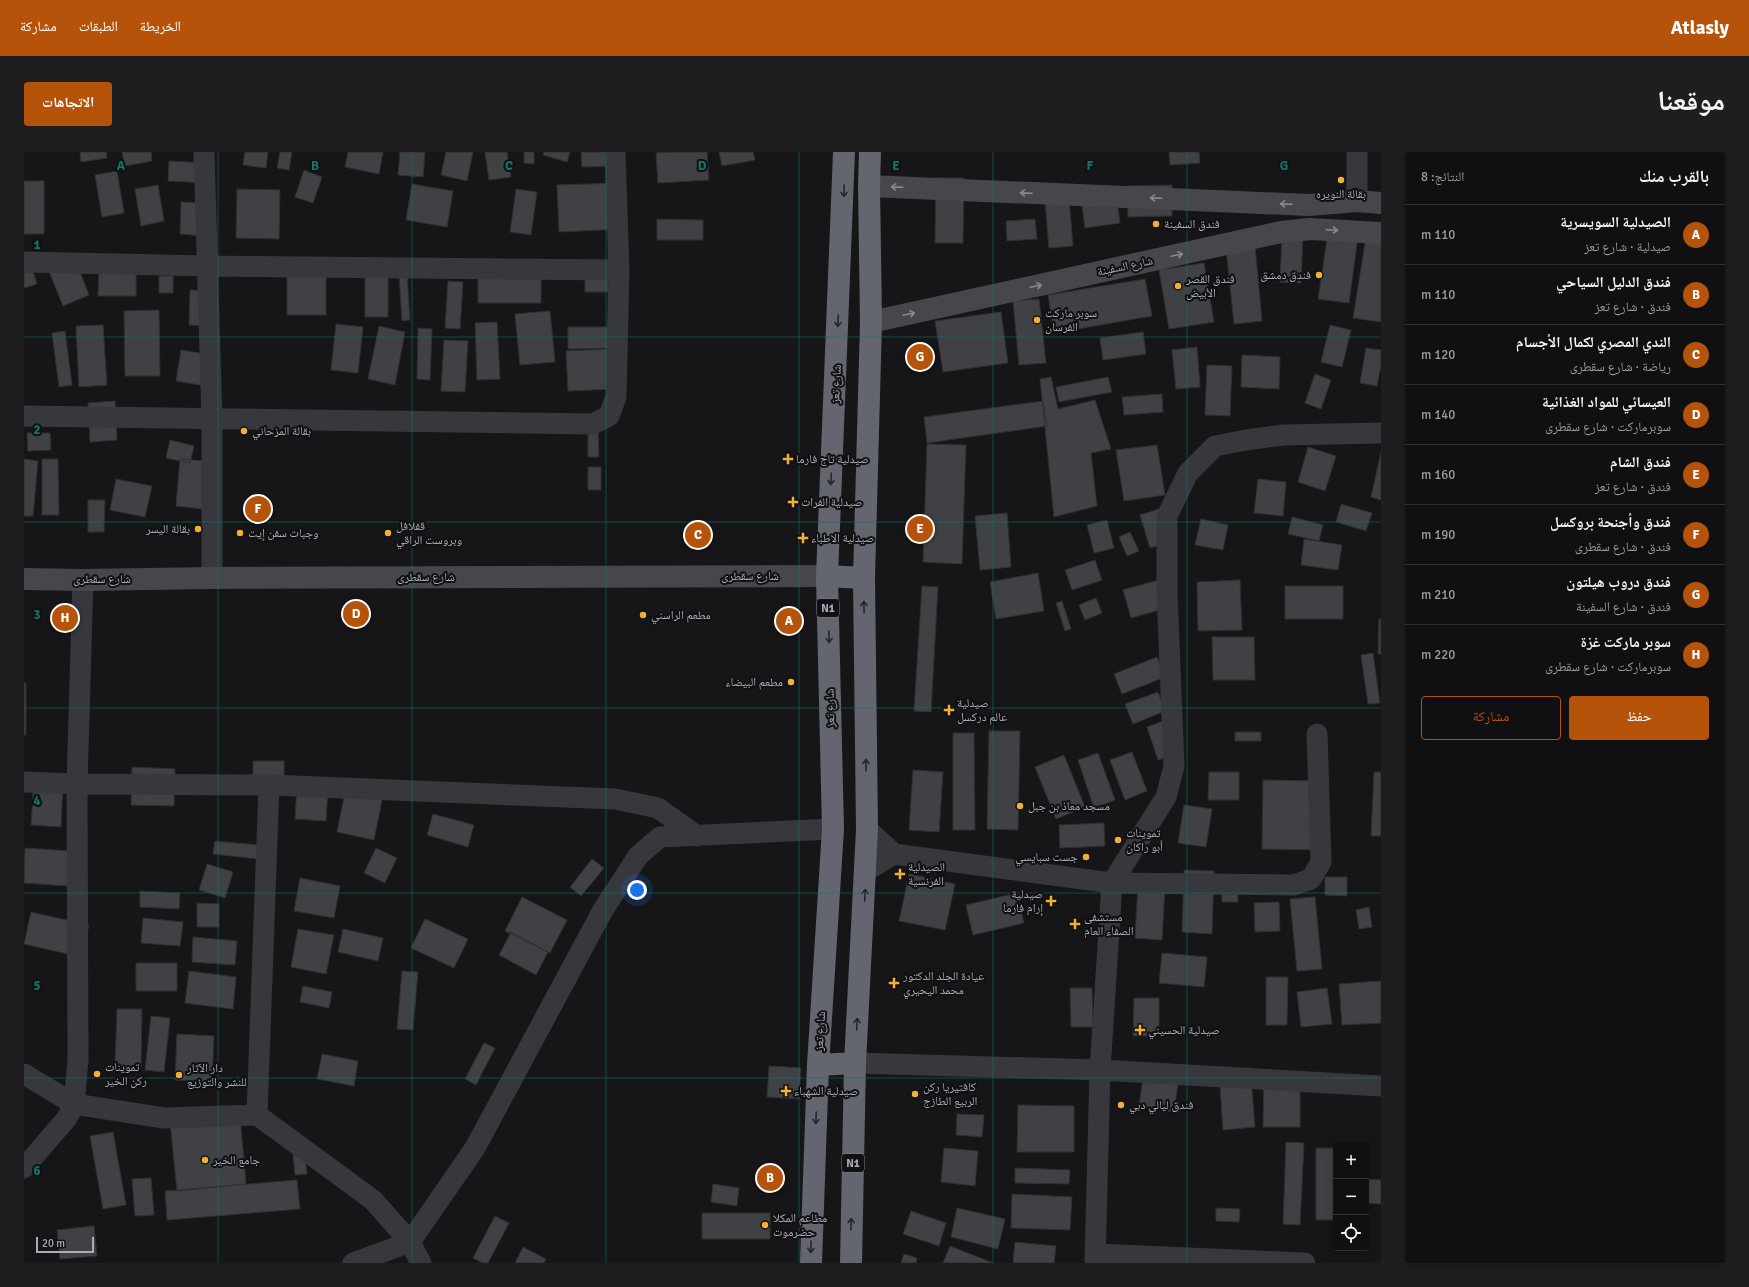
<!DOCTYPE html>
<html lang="ar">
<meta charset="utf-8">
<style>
body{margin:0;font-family:Signika,"Noto Naskh Arabic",sans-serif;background:#1e1e20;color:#f1f3f6;direction:rtl}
.controls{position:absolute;right:12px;bottom:12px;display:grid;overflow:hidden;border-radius:4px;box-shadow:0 2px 10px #0003}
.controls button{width:36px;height:36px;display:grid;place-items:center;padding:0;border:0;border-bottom:1px solid #303032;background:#101012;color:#f1f3f6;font:20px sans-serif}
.scale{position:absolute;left:12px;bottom:10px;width:58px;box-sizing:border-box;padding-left:4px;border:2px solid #a8adb8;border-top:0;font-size:11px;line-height:14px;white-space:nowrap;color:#a8adb8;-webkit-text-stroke:3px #111113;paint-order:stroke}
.you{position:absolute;left:613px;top:738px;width:14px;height:14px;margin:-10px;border:3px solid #fff;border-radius:50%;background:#1a73e8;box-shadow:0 0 0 6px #1a73e833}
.badge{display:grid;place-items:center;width:26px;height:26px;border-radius:50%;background:#b45309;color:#fff;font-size:13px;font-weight:700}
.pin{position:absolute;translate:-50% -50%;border:2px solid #fff;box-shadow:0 1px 4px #0006}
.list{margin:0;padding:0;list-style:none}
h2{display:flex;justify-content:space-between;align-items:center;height:52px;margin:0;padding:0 16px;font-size:17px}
h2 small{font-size:13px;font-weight:400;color:#9c9d9f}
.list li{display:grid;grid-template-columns:26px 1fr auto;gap:12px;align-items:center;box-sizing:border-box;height:60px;padding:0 16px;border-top:1px solid #303032}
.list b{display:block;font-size:15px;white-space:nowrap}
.list p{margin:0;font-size:13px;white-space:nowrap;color:#9c9d9f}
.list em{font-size:13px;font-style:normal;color:#9c9d9f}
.actions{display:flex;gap:8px;padding:12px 16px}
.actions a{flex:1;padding:9px 0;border:1px solid #b45309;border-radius:4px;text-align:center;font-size:14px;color:#b45309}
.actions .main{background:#b45309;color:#fff}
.icon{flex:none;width:22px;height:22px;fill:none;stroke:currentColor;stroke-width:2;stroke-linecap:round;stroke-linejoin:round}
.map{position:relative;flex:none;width:1357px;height:1111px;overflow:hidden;direction:ltr;border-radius:4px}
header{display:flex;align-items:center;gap:24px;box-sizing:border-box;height:56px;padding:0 20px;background:#b45309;color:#fff}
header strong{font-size:19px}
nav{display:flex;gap:22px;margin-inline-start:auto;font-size:14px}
.intro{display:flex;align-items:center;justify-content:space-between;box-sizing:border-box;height:96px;padding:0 24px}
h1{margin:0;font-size:28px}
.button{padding:10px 18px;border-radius:4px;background:#b45309;color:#fff;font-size:14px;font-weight:700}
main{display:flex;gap:24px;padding:0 24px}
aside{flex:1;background:#101012;border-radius:4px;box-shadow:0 2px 10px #0003}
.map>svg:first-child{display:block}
.building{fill:#404145;stroke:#303034}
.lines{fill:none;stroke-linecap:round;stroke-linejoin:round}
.street{stroke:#37383d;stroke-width:21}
.secondary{stroke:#45474d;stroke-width:22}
.highway{stroke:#63666e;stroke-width:22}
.oneway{stroke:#858993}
.oneway2{stroke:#26262a}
.grid{fill:none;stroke:#0f766e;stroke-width:1;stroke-opacity:0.55}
.poi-dot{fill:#f2b134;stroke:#111113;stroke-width:1.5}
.labels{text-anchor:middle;stroke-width:4;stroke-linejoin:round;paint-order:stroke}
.shield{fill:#111113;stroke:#7b7e86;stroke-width:1}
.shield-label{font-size:11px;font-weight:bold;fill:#a8adb8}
.poi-label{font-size:12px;fill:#a8adb8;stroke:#111113;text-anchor:start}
.street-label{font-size:12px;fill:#a8adb8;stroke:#111113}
.grid-label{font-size:13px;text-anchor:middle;font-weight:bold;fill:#0f766e;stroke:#111113;stroke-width:4;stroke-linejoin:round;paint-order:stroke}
</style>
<header>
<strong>Atlasly</strong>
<nav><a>الخريطة</a><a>الطبقات</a><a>مشاركة</a></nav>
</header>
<div class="intro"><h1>موقعنا</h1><a class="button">الاتجاهات</a></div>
<main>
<aside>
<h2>بالقرب منك<small>النتائج: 8</small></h2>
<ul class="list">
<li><span class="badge">A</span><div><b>الصيدلية السويسرية</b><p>صيدلية · شارع تعز</p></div><em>110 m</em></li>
<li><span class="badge">B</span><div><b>فندق الدليل السياحي</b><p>فندق · شارع تعز</p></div><em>110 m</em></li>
<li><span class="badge">C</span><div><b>الندي المصري لكمال الأجسام</b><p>رياضة · شارع سقطرى</p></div><em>120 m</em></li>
<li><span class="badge">D</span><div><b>العيسائي للمواد الغذائية</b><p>سوبرماركت · شارع سقطرى</p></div><em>140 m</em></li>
<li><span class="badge">E</span><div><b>فندق الشام</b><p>فندق · شارع تعز</p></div><em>160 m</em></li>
<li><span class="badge">F</span><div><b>فندق وأجنحة بروكسل</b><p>فندق · شارع سقطرى</p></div><em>190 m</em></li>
<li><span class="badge">G</span><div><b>فندق دروب هيلتون</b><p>فندق · شارع السفينة</p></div><em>210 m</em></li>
<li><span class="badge">H</span><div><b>سوبر ماركت غزة</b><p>سوبرماركت · شارع سقطرى</p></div><em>220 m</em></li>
</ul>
<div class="actions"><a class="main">حفظ</a><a>مشاركة</a></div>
</aside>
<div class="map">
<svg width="1357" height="1111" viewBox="0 0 1357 1111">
<rect width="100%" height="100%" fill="#161618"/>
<path class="building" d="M56 0H82L83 6 57 10Z
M98 0H127L128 9 101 14Z
M221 0H244L242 16 219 13Z
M256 0H268L265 18 253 16Z
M324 0H359L355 22 321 15Z
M376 0H401L399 25 374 23Z
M422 0H449L443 29 417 23Z
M461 0H483L487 25 465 28Z
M500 0H510V12L500 11Z
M520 0H546L543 10 519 3Z
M557 0H584L585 14 558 15Z
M648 0H683L685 28 634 31 632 1Z
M695 0H729L731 8 698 14Z
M1145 0H1175L1176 11 1146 13Z
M145 9 184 11 182 31 144 29Z
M280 18 298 25 289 51 271 45Z
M93 19 100 61 78 65 71 23Z
M912 26H940L939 91H911Z
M0 29H20V82H0Z
M595 31 597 77 535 80 533 33Z
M388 32 429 39 423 75 382 68Z
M134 33 140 69 117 74 111 37Z
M1148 33V64L1104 65 1103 34Z
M213 37 256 38 255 87 212 86Z
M492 37 513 40 507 83 486 80Z
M1092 41 1096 71 1061 76 1057 46Z
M1045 46 1049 94 1025 96 1021 48Z
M157 50 182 51 180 84 156 82Z
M633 67 679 68V88H633Z
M1011 67 1013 87 983 89 982 69Z
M1304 81 1334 85 1325 151 1294 147Z
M1230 83 1238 169 1210 172 1201 86Z
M1258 83 1279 84 1277 131 1256 130Z
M1342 85 1357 88V170L1329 166Z
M51 107 65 143 39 154 24 117Z
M263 109H302V163H263Z
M1180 111 1190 170 1145 177 1135 118Z
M75 114 112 115V144H74Z
M8 116 13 132 0 136V119Z
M561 116H584V140H561Z
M383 121 386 168 378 169 375 122Z
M341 123H364V165H341Z
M135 124H149V141H135Z
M454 125 517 126V151H454Z
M1121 127 1128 164 1030 181 1024 143Z
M424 129 439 130 436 177 421 176Z
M166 138 190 139 189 174 165 173Z
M1015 147 1022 211 995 213 989 149Z
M135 158 136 224H101L100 159Z
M526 159 531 210 496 213 491 162Z
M977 160 984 211 919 220 911 169Z
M473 170 476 227 453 228 451 171Z
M312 172 339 175 334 221 307 218Z
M79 173 83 233 55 235 52 174Z
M1306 173 1327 178 1318 215 1297 210Z
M355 174 381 180 371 233 344 227Z
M544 175H587V196L544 197Z
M394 176 408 177 406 228 393 227Z
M41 179 48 233 35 235 28 181Z
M1119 180 1122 202 1079 208 1076 186Z
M420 188 444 189 441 240 417 239Z
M1173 195 1176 235 1152 237 1148 198Z
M1342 196 1357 198V213L1353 234 1336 231Z
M587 197 589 237 544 239 542 199Z
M157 198 187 203 182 234 152 229Z
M1218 203 1256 205 1255 237 1217 235Z
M1183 213 1208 214 1206 264 1181 263Z
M1291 222 1307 228 1297 257 1281 251Z
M1027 225 1034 257 1071 248 1087 297 1067 301 1073 354 1030 365 1016 227Z
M1084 225 1088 240 1035 250 1032 235Z
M1138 242 1139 260 1100 263 1098 245Z
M91 249 93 288 66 290 64 251Z
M1019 249 1023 274 903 291 900 265Z
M564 277H574L575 305H564Z
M3 281H26L27 298 4 299Z
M146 288 170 294 166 311 142 306Z
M903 292 942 293 938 412 899 410Z
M1133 293 1141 343 1100 349 1092 298Z
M1284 295 1312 304 1301 339 1274 330Z
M1357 300V348L1347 345Z
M0 307 14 309 9 364H0Z
M18 307H34L35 363H18Z
M156 307 193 310 189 358 152 354Z
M564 315H577V338H564Z
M92 327 128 334 121 365 86 358Z
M1234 327 1262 330 1259 364 1230 361Z
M64 348H81L80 380H64Z
M1317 352 1348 361 1342 379 1312 370Z
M1138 356 1149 389 1126 396 1116 363Z
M983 361 987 415 956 418 951 364Z
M1268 365 1299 373 1295 389 1264 382Z
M1177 367 1204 373 1199 398 1171 393Z
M1083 368 1090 396 1070 401 1063 373Z
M1106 380 1115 399 1103 404 1095 385Z
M1280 387 1318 393 1314 418 1277 413Z
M1071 408 1078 428 1048 438 1041 418Z
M1014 421 1020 459 972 467 966 430Z
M1145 425 1153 453 1107 466 1099 438Z
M1216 428 1218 478 1174 479 1173 430Z
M898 434 914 435 907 560 890 559Z
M1261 434H1319V467H1261Z
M1072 446 1078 461 1061 468 1055 453Z
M1038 449 1047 477 1041 479 1032 451Z
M1355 467H1357V502H1354Z
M1188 485H1230L1231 528H1189Z
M1349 501 1356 551 1344 552 1337 503Z
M1133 505 1141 525 1098 542 1090 522Z
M0 531H2V583H0Z
M1134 540 1141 559 1109 572 1101 552Z
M1145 567 1156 601 1134 608 1123 575Z
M965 579H996L994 678 963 677Z
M1211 580H1237V589H1211Z
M929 581H950L951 678H929Z
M1108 600 1123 639 1101 648 1086 608Z
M1074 601 1091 648 1070 656 1054 608Z
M1040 603 1061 655 1032 667 1011 615Z
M229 609H260V639L229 638Z
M108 615 151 617 150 654 107 653Z
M889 618 919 620 915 680 885 678Z
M1185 620H1215V648H1184Z
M1350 620H1357V684H1347Z
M10 628 39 629 37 675 7 673Z
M1239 628 1299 629 1298 698 1238 697Z
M273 634 304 636 302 669 271 667Z
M322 635 359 643 350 688 313 680Z
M1160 653 1188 657 1182 695 1154 691Z
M409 662 450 673 444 695 403 683Z
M1080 671 1081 694 1036 696 1035 673Z
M191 689 245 694 243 708 189 702Z
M1 696 47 699 45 734 0 731Z
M352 696 373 706 361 731 340 721Z
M568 707 580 716 557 744 546 735Z
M183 712 209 720 201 746 175 738Z
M1160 718 1190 719 1188 782 1158 780Z
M885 722 931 732 921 778 875 769Z
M1301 725H1323V744L1301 743Z
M276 726 316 734 310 766 270 759Z
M1198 726H1213L1214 750H1198Z
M1114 732 1141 734 1138 788 1111 786Z
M116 739 156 741 155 757 116 755Z
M993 741 1000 771 949 783 942 753Z
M498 745 543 768 526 801 481 779Z
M1291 745 1298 817 1273 819 1266 747Z
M1255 750 1256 779 1231 780 1230 751Z
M173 751 195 752V775H173Z
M1345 755 1348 775 1335 777 1332 758Z
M7 760 65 773 57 805 0 792Z
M119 766 159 770 156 794 117 791Z
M401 767 444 787 430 816 387 796Z
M274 777 310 783 302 822 267 815Z
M319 777 359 786 354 809 314 800Z
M487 780 524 800 512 823 475 803Z
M169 785 213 789 211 813 168 810Z
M1138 801 1183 805 1180 835 1135 831Z
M112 811H153V839H112Z
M165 819 212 825 209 857 161 851Z
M378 819 394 820 389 878 373 877Z
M1242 825H1264L1263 873H1242Z
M1357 829V871L1318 873 1315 832Z
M279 834 308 840 305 856 276 850Z
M1046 836H1068L1069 875H1047Z
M1303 836 1308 872 1277 875 1273 840Z
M1110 846H1135V884H1109Z
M93 857H118L117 916 91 915Z
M127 864 146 866 140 920 121 918Z
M153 882 190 884 188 930 151 928Z
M460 891 471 896 452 933 441 927Z
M298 902 334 909 330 934 293 927Z
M1121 911 1156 916 1150 960 1115 955Z
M745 914 777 916 775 947 743 945Z
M1226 916 1231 975 1199 978 1195 919Z
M1240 922H1276V975H1239Z
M994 953 1050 954V1000H993Z
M933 962 960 963 958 985 932 983Z
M216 964 222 1032 153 1039 146 970Z
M89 980 102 1053 79 1057 66 984Z
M1262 990 1280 991 1276 1073 1259 1072Z
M920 996 954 999 951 1034 917 1030Z
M1292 996H1312V1068H1292Z
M281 1001 283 1022 271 1023 269 1002Z
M991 1016 1046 1018 1045 1032 991 1031Z
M127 1026 130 1063 111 1064 108 1027Z
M1342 1027 1357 1028V1052L1342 1051Z
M273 1028 276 1057 143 1068 141 1039Z
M689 1032 715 1036 713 1054 687 1050Z
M988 1042 1048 1045 1046 1078 987 1076Z
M933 1056 981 1067 974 1097 927 1085Z
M1192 1056 1216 1057 1215 1070 1192 1069Z
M887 1059 922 1071 915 1094 879 1082Z
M678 1061H746V1087H678Z
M471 1064 485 1071 464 1111H459L449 1106Z
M70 1074 73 1104 36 1107 33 1078Z
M991 1090 1032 1094 1030 1111H989Z
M926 1094 969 1111H919Z
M499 1095 522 1107 520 1111H491Z
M880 1102 893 1106 892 1111H877Z"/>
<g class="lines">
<path class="street" d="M180 0 188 267V426
M1333 49V0
M0 110 184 114 595 118
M0 264 569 272 585 264 592 245 595 118 591 0
M1357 281 1259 283 1222 288 1191 294 1164 321 1143 364V440L1150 614 1142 645 1088 731 1076 918 1357 934
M59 428 53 632 54 908 50 952 140 966 233 963 349 1048 386 1090 397 1111
M0 630 53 632 245 633 591 647 634 656 673 684
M843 677 870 702 1088 731 1270 733 1287 727 1297 710 1293 582
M842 719 870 702
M831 911 1076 918 1071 1111
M0 922 50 952 43 966 0 1016
M233 963 245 633
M1071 1102 1281 1111
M329 1111 386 1090 451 996 579 758 614 704 636 685 809 677"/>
<path class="secondary" d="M845 34 1285 53 1333 49 1357 51
M847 170 1257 80 1286 77 1357 81
M0 427 59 428 188 426 803 424"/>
<path class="highway" d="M803 424 840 426
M794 913 831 911
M787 1111 794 913 809 677 803 424 820 0
M827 1111 831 911 843 677 840 426 847 170 845 34 846 0"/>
</g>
<defs><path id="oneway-shaft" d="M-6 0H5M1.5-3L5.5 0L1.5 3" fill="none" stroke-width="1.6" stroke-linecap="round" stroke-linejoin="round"/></defs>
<g class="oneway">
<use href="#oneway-shaft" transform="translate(873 35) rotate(-178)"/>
<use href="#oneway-shaft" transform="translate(1002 41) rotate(-178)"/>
<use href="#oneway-shaft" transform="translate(1132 46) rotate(-178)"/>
<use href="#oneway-shaft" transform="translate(1262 52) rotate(-178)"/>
<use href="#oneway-shaft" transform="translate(1308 78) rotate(3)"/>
<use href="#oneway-shaft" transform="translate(1153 103) rotate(-12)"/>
<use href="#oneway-shaft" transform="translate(1012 134) rotate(-12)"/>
<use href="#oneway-shaft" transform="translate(885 162) rotate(-12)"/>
</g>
<g class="oneway2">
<use href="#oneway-shaft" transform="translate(820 39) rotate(92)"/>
<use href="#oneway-shaft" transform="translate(814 169) rotate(93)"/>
<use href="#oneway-shaft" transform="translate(807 327) rotate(93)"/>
<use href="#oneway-shaft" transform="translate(840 455) rotate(-91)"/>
<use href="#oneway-shaft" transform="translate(805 485) rotate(89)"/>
<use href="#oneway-shaft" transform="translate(842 613) rotate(-91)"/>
<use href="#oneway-shaft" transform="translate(841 743) rotate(-87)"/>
<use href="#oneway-shaft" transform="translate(833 872) rotate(-87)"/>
<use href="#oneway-shaft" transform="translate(792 966) rotate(92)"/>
<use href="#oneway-shaft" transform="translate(827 1072) rotate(-89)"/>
<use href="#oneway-shaft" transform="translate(787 1095) rotate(92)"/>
</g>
<path class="grid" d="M194 0V1111M388 0V1111M582 0V1111M775 0V1111M969 0V1111M1163 0V1111M0 185H1357M0 370H1357M0 556H1357M0 741H1357M0 926H1357"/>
<g class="poi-dot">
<circle cx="1317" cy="28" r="4"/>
<circle cx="1132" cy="72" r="4"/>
<circle cx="1295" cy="123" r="4"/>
<circle cx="1154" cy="134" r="4"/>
<circle cx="1013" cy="168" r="4"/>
<circle cx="220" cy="279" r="4"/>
<path d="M762 301h4v4h4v4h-4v4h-4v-4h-4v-4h4z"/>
<path d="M767 344h4v4h4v4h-4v4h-4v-4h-4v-4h4z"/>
<circle cx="174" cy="377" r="4"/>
<circle cx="216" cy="381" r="4"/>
<circle cx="364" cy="381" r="4"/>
<path d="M777 380h4v4h4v4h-4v4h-4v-4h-4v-4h4z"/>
<circle cx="619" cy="463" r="4"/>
<circle cx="767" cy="530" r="4"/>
<path d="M923 552h4v4h4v4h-4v4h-4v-4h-4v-4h4z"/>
<circle cx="996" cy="654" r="4"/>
<circle cx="1094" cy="688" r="4"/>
<circle cx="1062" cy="705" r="4"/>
<path d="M874 716h4v4h4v4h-4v4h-4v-4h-4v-4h4z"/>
<path d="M1025 743h4v4h4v4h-4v4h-4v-4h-4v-4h4z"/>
<path d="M1049 766h4v4h4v4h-4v4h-4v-4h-4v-4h4z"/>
<path d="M868 825h4v4h4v4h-4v4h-4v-4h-4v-4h4z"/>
<path d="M1114 872h4v4h4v4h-4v4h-4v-4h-4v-4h4z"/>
<circle cx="73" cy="922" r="4"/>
<circle cx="155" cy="923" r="4"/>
<path d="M760 933h4v4h4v4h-4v4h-4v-4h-4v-4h4z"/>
<circle cx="891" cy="942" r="4"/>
<circle cx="1097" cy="953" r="4"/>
<circle cx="181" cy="1008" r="4"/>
<circle cx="741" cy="1073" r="4"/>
</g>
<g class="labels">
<g class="shield">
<rect x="793" y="447" width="22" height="18" rx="3"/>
<rect x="818" y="1002" width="22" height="18" rx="3"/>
</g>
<g class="shield-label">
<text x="804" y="460">N1</text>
<text x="829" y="1015">N1</text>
</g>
<g class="poi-label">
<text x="1317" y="46" text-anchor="middle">بقالة النويره</text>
<text x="1140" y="76">فندق السفينة</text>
<text x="1287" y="127" text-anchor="end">فندق دمشق</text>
<text x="1162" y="131">فندق القصر<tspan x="1162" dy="14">الأبيض</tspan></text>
<text x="1021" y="165">سوبر ماركت<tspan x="1021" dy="14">الفرسان</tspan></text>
<text x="228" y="283">بقالة المزحاني</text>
<text x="772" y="311">صيدلية تاج فارما</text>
<text x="777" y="354">صيدلية الفرات</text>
<text x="372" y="378">قفلافل<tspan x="372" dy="14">وبروست الراقي</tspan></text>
<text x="166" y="381" text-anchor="end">بقالة اليسر</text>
<text x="224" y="385">وجبات سفن إيت</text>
<text x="787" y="390">صيدلية الاطباء</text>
<text x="627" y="467">مطعم الراسني</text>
<text x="759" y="534" text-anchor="end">مطعم البيضاء</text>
<text x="933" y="555">صيدلية<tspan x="933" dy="14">عالم دركسل</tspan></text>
<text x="1004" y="658">مسجد معاذ بن جبل</text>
<text x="1102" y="685">تموينات<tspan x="1102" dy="14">أبو راكان</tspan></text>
<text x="1054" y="709" text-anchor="end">جست سبايسي</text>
<text x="884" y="719">الصيدلية<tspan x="884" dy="14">الفرنسية</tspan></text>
<text x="1019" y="746" text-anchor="end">صيدلية<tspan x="1019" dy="14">إرام فارما</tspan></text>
<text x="1060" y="769">مستشفى<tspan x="1060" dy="14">الصفاء العام</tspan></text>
<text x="879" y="828">عيادة الجلد الدكتور<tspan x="879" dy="14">محمد اليحيري</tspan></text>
<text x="1124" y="882">صيدلية الحسيني</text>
<text x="81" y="919">تموينات<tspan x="81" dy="14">ركن الخير</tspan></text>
<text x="163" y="920">دار الآثار<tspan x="163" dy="14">للنشر والتوزيع</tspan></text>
<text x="899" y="939">كافتيريا ركن<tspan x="899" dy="14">الربيع الطازج</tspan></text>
<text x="770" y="943">صيدلية الشهباء</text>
<text x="1105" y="957">فندق ليالي دبي</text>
<text x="189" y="1012">جامع الخير</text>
<text x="749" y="1070">مطاعم المكلا<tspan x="749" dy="14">حضرموت</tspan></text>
</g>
<g class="street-label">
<text transform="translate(1101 114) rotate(-12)" y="4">شارع السفينة</text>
<text transform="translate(812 232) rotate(-87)" y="4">شارع تعز</text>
<text x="726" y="428">شارع سقطرى</text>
<text x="402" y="429">شارع سقطرى</text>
<text x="78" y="431">شارع سقطرى</text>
<text transform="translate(806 556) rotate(-91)" y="4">شارع تعز</text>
<text transform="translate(796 879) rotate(-86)" y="4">شارع تعز</text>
</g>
</g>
<g class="grid-label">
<text x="97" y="18">A</text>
<text x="291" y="18">B</text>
<text x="485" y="18">C</text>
<text x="678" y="18">D</text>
<text x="872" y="18">E</text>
<text x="1066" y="18">F</text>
<text x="1260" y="18">G</text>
<text x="13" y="97">1</text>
<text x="13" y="282">2</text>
<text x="13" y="467">3</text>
<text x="13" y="653">4</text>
<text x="13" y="838">5</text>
<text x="13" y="1023">6</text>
</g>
</svg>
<div class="controls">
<button>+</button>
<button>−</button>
<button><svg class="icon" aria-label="locate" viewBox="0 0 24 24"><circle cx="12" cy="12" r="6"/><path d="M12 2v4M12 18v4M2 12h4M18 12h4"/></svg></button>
</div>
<div class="scale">20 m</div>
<div class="you"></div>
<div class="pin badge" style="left:765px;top:469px">A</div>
<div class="pin badge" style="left:746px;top:1026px">B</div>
<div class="pin badge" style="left:674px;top:383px">C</div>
<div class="pin badge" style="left:332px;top:462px">D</div>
<div class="pin badge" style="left:896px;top:377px">E</div>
<div class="pin badge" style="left:234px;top:357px">F</div>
<div class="pin badge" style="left:896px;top:205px">G</div>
<div class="pin badge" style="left:41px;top:466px">H</div>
</div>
</main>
